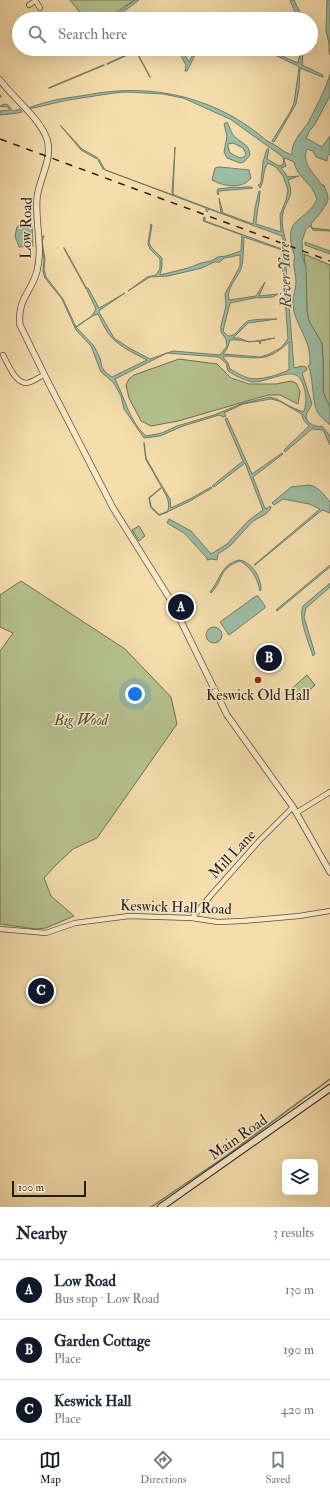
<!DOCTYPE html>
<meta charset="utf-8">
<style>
body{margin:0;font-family:"IM FELL Double Pica",serif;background:#f2f2f3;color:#1f2937}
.controls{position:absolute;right:12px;bottom:12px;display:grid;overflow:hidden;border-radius:6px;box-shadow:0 4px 16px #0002}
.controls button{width:36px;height:36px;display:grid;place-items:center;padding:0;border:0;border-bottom:1px solid #e0e1e3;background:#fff;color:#1f2937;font:20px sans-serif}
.scale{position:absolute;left:12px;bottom:10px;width:74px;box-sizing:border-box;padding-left:4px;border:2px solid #281c18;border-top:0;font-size:11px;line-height:14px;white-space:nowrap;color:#281c18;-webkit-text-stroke:3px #f8e9c9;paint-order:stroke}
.you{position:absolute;left:135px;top:694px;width:14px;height:14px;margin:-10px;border:3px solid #fff;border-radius:50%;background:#1a73e8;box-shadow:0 0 0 6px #1a73e833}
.badge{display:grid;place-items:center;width:26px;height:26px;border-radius:50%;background:#111827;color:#fff;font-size:13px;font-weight:700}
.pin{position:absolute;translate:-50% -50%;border:2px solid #fff;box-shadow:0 1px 4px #0006}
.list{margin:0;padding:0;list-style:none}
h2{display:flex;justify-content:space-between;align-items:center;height:52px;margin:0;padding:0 16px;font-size:17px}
h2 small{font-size:13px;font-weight:400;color:#747a83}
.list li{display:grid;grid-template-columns:26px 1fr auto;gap:12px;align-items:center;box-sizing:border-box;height:60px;padding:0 16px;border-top:1px solid #e0e1e3}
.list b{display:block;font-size:15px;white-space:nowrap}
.list p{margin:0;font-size:13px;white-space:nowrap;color:#747a83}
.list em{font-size:13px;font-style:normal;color:#747a83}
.icon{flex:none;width:22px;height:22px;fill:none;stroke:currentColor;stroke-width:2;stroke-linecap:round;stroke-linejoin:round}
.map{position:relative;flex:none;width:330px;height:1207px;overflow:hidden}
.search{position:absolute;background:#fff;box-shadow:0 4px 16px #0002;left:12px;right:12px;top:12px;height:44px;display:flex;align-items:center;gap:10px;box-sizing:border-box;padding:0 14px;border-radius:22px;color:#747a83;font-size:15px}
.sheet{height:232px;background:#fff}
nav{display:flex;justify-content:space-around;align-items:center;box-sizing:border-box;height:56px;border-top:1px solid #e0e1e3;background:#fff;font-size:11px;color:#747a83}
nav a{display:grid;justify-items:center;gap:2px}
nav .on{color:#111827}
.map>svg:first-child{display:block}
.green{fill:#b5c28e;stroke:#6e6f53}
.water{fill:#9dbda5;stroke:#6e7d6d;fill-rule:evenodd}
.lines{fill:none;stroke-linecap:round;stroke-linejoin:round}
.stream{stroke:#6e7d6d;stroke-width:1.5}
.minor-casing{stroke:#5b4c3d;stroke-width:6}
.tertiary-casing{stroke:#5b4c3d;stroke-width:7}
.secondary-casing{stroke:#281c18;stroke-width:8}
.minor{stroke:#f8e9c9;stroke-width:4.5}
.tertiary{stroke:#f8e9c9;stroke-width:5.5}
.secondary{stroke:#f8e9c9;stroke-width:6}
.rail{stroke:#281c18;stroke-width:1.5;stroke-dasharray:7 7;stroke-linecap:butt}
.poi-dot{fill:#8f2418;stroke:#f8e9c9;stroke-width:1.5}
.labels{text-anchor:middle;stroke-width:3;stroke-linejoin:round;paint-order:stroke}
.street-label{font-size:15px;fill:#281c18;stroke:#f8e9c9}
.poi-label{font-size:15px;fill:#281c18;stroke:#f8e9c9}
.park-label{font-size:15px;font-style:italic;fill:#524e3b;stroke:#f8e9c9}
.water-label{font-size:16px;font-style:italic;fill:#4b4c42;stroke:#f8e9c9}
</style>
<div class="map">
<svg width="330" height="1207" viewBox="0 0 330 1207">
<rect width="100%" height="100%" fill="#f5ddac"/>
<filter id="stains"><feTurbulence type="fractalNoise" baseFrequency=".005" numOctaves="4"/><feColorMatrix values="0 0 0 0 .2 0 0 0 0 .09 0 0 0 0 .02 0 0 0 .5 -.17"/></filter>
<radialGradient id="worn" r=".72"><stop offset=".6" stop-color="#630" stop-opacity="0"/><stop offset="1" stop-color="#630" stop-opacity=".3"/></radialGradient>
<path class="green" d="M70 0H137C125 3 115 16 102 19 97 20 90 19 85 19Z
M304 254 330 265V407L325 397 323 390V359L322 343 309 321 307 311 306 277Z
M179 359 217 364 231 378 249 384H276L291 381 296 383 300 391 298 404 280 395H268L178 421 151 426 141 421 129 398 126 385 129 379 134 375Z
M139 526 145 536 139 541 132 530Z
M21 581 125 649 171 697 177 724 97 838 73 849 56 865 44 878 51 896 74 916 46 928 36 929 0 924V651L13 633 0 627V595Z
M307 675 315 685 297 702 288 692Z"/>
<path class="water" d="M135 0H139L114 19H110Z
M290 0H294L303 19H298Z
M327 0H330V55L329 52V43L326 31Z
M177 49H181L189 62 196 49H198L187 71H185L186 65Z
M262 49H267L274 52V49H276V52L277 54 298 63 301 49H303L302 65 323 75V77L320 76 300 68 299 88 296 104 274 142 272 141 290 112 294 103 299 68 298 66Z
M330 74V96L314 126 310 130 306 138 322 147 330 136V154L327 157V161L316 157 313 151 307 149C301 164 315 174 322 185H324C325 190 328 193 328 198 329 204 315 219 311 224L312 228 330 230V231L313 230 310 226 306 229 302 241 303 259 306 267 307 311 309 321 322 343 323 359V390L325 397 330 407V425C326 421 320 417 317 411 312 401 313 372 308 366L310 365C310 360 310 355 309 350 306 335 295 322 293 306 292 297 296 290 296 282 296 274 292 264 295 257 293 252 292 248 291 242 287 217 308 220 317 199 312 182 297 178 294 162L285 158 284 160 286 166 281 168 288 177 299 176 288 180C295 198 287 197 283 213 281 221 283 232 286 241L283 240 282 236 209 209 207 212 206 211V208L103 169 98 160 99 159 105 170 173 195 172 193 175 147 173 193 174 195 221 213 219 198 223 213 253 224 255 208 259 191H260C260 203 256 213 256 224L281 232 280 215 286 200 288 190 283 176 276 167 268 163C262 170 265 180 260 188L258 185H260L261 182 263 162 267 149H269L267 159 279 166 284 164 283 157 230 119 183 98 163 94 127 92 114 93 68 100 29 109 27 108C40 104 52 100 66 98 73 97 80 96 87 95 151 82 217 97 267 141 276 144 282 152 292 155 291 142 301 133 308 123 315 109 326 89 330 74Z
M5 104 8 105 13 111 20 109 22 112 18 113 0 115V111L10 110 8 107 0 106Z
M227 122C230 127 231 134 236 138 243 144 249 144 250 155L244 162 240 163 227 158 224 152 227 136 224 124ZM233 143 243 148 246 154 244 157 240 158 230 153 228 147V144Z
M60 125 82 149 98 158 97 159 81 150Z
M220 167 249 170 251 178C242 190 223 186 212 180L215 168Z
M234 187C240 189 248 185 253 188L219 191 218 195 217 192 218 189Z
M204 217H205V221L279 248 283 249 285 247 287 248 285 255 294 368 302 366 306 367 307 370 302 373 312 404C310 408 306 413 306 417 307 424 317 428 322 426L330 436V445L323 430 312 429 285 452 284 450 309 426 303 419 302 414 279 401 271 399 243 404 224 413 226 416 224 417 219 415 183 426 160 436 144 438 124 409 121 396 114 383 101 372 91 346 76 330 62 299 45 278 43 271 44 260 40 238 43 236H44L42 242 45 259 44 269 46 277 63 299 76 327 94 346 100 358 102 367 105 372 112 377 147 360C134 353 117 346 108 333 104 327 101 320 98 314L92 316 96 309 86 288H88L99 308 125 293 100 310 99 312 114 338 129 348 150 359 173 351 220 355 227 346 226 339 221 332V326L226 306 225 294 240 266V255L224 258 220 262H214L202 268 168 276 150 277 128 291 147 277 156 275 160 269V259L150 249 148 244 151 224 152 225 149 243 152 248 162 258V266L160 275 188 268 201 263 211 261 218 257 226 256 241 251 242 235 203 221ZM244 237 282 250 281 257 284 282 288 339 281 348 267 355 260 357 223 354 227 349 230 340C241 339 246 343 259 341L260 344 261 341 275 338 249 342 239 338H233L248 323 277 319C270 319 253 319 248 321 240 325 237 337 228 336L223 331 230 303 254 298 273 297 278 294 259 296 265 282 256 296 229 300C226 288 237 279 241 269 244 260 243 247 244 237ZM289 342V370C278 375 260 381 248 378 242 376 236 372 230 369L228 363 223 357C228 355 234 357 239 357 264 359 270 359 289 342ZM167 353 219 357 226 363 228 371C234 375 246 381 253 382 264 383 287 370 296 375 305 379 309 404 303 412L289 406 277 399 269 397 241 404 214 415 177 426 162 433 146 436C130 423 124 396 115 379Z
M20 224 32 225 33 246 19 247 15 236 17 227Z
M305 242 330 251V254L305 245Z
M227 418 252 474 282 453 283 454 253 477 264 506 266 509 270 506 271 508 266 514 253 521 230 546 218 554 217 560 211 559 207 560V558L184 533 167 523 169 519 191 531 211 554 227 544 248 521 263 510 245 463 214 487 212 486 243 461 225 419Z
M153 471 170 499 171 508 190 499 211 487 212 488 190 501 167 512C174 500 157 483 153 471Z
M309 485C318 486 324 495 330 502V513L322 510 255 565H254L320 509 309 504 283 499 274 505 272 503 291 487Z
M239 560C252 562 261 577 261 590L260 591C258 579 251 567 240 561 218 568 224 580 211 593L210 592C221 579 220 565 239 560Z
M330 565V567L277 611 276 610Z
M330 583V587L306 608 304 617 315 654 313 656C309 643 298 619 303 606Z
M256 596H258L265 606V608L229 635 220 622Z
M206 635a8 8 0 1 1 16 0a8 8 0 1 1-16 0Z"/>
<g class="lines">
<path class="stream" d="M135 49 150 77
M107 64 140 49
M49 88 104 65
M0 95 1 97
M64 248 86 288
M76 327 92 316
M144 443 146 459 153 471
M161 488 149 498 151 507 159 515 167 512
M151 1207 226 1156 330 1079"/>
<g class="minor-casing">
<path id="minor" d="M35 0 40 8
M29 5 35 1
M3 355C8 363 15 384 27 383 33 382 39 377 44 375
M296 813 330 792
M192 918 212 894 260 840 293 807
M0 929 46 933 75 923 129 916 192 918 218 922 243 921 299 916 330 911"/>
</g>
<g class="tertiary-casing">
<path id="tertiary" d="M0 80C14 99 39 117 47 139 53 159 39 179 37 198 35 222 43 247 37 271 31 293 17 299 20 325L47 380 113 508 170 599 227 715 293 807 330 872"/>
</g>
<g class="secondary-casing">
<path id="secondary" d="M161 1207 330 1088"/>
</g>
<use href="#minor" class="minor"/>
<use href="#tertiary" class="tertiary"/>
<use href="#secondary" class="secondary"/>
<path class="rail" d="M0 139 330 261"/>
</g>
<circle class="poi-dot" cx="258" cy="680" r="4"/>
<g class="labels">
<g class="street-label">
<text transform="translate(26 228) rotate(-89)" y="5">Low Road</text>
<text transform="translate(232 854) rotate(-47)" y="5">Mill Lane</text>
<text transform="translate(176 907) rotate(2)" y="5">Keswick Hall Road</text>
<text transform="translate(238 1137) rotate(-35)" y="5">Main Road</text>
</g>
<g class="poi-label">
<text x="258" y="700">Keswick Old Hall</text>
</g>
<g class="park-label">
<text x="81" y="725">Big Wood</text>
</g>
<g class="water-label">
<text transform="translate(284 275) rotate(-92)" y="6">River Yare</text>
</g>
</g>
<rect width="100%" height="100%" filter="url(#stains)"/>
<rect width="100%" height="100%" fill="url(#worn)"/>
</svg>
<div class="controls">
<button><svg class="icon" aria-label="layers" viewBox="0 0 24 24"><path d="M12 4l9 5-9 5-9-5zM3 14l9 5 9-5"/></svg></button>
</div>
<div class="scale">100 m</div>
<div class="you"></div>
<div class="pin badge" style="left:181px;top:607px">A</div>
<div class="pin badge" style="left:269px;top:658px">B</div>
<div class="pin badge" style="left:41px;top:991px">C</div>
<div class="search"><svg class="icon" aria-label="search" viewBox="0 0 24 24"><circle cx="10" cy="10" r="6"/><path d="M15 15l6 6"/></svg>Search here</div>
</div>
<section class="sheet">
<h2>Nearby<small>3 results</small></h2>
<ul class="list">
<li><span class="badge">A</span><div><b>Low Road</b><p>Bus stop · Low Road</p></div><em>130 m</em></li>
<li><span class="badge">B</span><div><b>Garden Cottage</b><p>Place</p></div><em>190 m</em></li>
<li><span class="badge">C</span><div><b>Keswick Hall</b><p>Place</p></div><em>420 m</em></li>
</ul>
</section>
<nav>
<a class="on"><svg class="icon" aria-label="map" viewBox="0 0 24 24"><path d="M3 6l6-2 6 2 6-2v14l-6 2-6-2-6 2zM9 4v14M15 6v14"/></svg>Map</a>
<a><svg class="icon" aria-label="directions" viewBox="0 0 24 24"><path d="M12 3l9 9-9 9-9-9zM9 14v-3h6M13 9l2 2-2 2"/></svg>Directions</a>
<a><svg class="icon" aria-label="saved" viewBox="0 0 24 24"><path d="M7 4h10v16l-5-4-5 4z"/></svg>Saved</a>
</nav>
